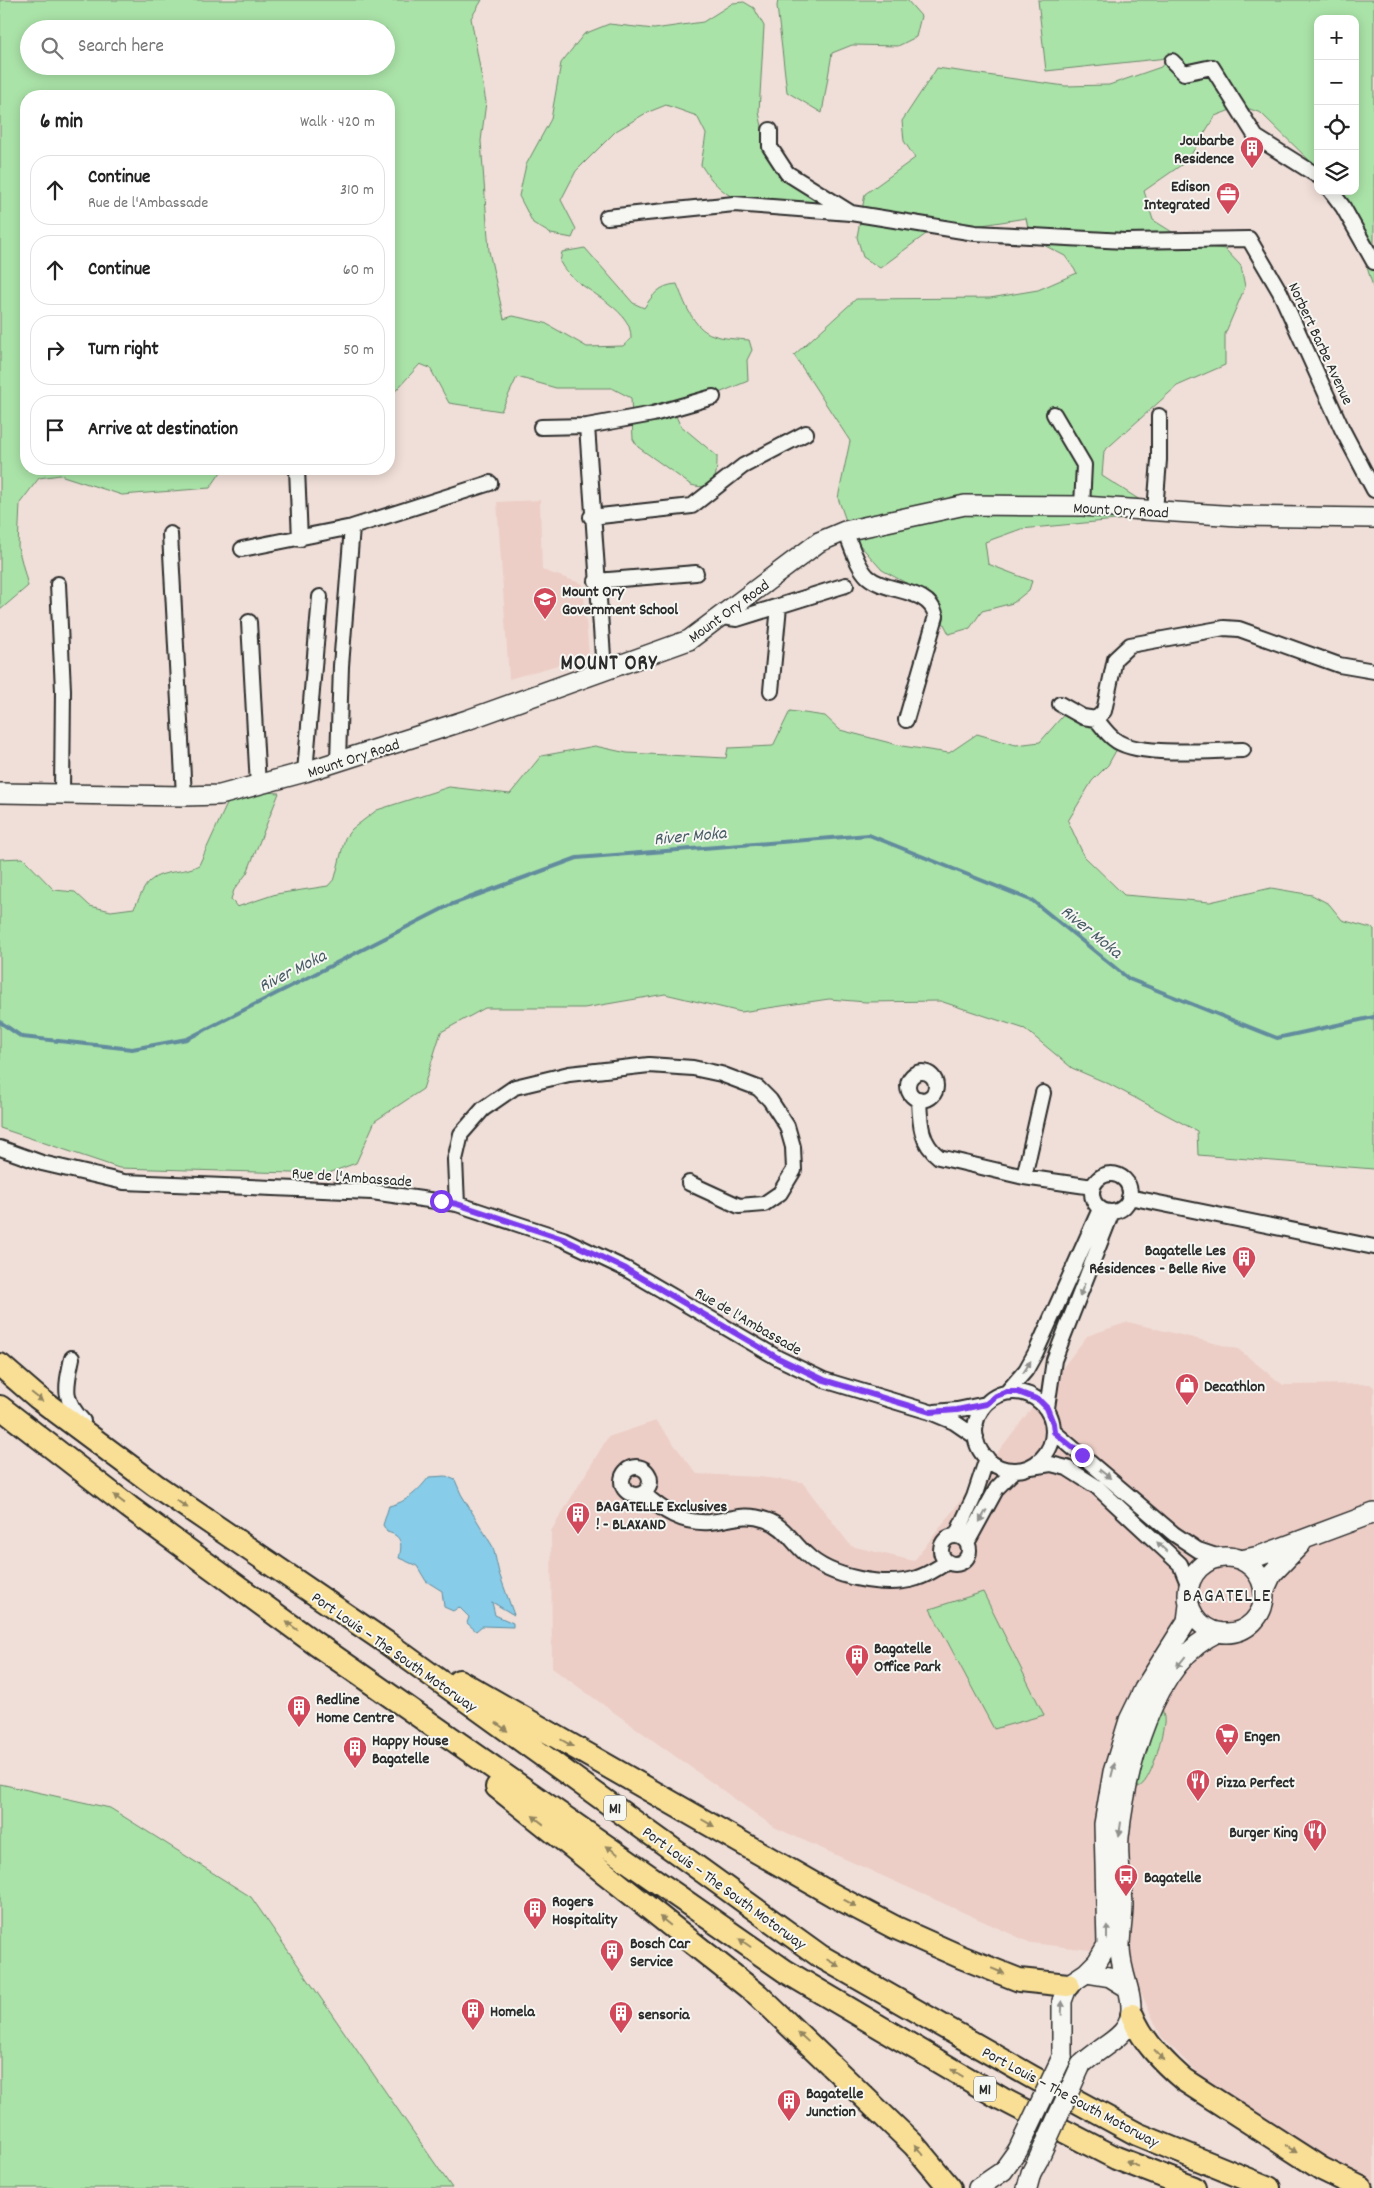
<!DOCTYPE html>
<meta charset="utf-8">
<style>
body{margin:0;font-family:Dekko,sans-serif;background:#f6f6f6;color:#222}
.controls{position:absolute;right:15px;top:15px;display:grid;overflow:hidden;border-radius:10px;box-shadow:0 2px 12px #0003}
.controls button{width:45px;height:45px;display:grid;place-items:center;padding:0;border:0;border-bottom:1px solid #e0e0e0;background:#fff;color:#222;font:25px sans-serif}
.stop{position:absolute;width:15px;height:15px;margin:-11px;border:4px solid #7c3aed;border-radius:50%;background:#fff}
.stop.end{background:#7c3aed;border-color:#fff;box-shadow:0 1px 5px #0008}
.list{margin:0;padding:0;list-style:none}
h2{display:flex;justify-content:space-between;align-items:center;height:65px;margin:0;padding:0 20px;font-size:21px}
h2 small{font-size:16px;font-weight:400;color:#767676}
.list li{display:grid;grid-template-columns:32px 1fr auto;gap:15px;align-items:center;box-sizing:border-box;height:70px;margin:0 10px 10px;padding:0 10px;border:1px solid #e0e0e0;border-radius:20px}
.list b{display:block;font-size:19px;white-space:nowrap}
.list p{margin:0;font-size:16px;white-space:nowrap;color:#767676}
.list em{font-size:16px;font-style:normal;color:#767676}
.icon{flex:none;width:28px;height:28px;fill:none;stroke:currentColor;stroke-width:2;stroke-linecap:round;stroke-linejoin:round}
.map{position:relative;flex:none;width:1374px;height:2188px;overflow:hidden}
.search{position:absolute;background:#fff;box-shadow:0 2px 12px #0003;left:20px;top:20px;width:375px;height:55px;display:flex;align-items:center;gap:12px;box-sizing:border-box;padding:0 18px;border-radius:28px;color:#767676;font-size:19px}
.panel{position:absolute;background:#fff;box-shadow:0 2px 12px #0003;left:20px;top:90px;width:375px;height:385px;border-radius:20px}
.map>svg:first-child{display:block}
.built{fill:#eccec6}
.green{fill:#aae3a8;stroke:#6a876a;fill-rule:evenodd}
.water{fill:#87cce9;stroke:#628c9d}
.lines{fill:none;stroke-linecap:round;stroke-linejoin:round}
.stream{stroke:#628c9d;stroke-width:4}
.minor-casing{stroke:#2b2b2b;stroke-width:18}
.secondary-casing{stroke:#2b2b2b;stroke-width:22}
.trunk-casing{stroke:#2b2b2b;stroke-width:26}
.minor{stroke:#f6f6f2;stroke-width:14}
.secondary{stroke:#f6f6f2;stroke-width:19}
.trunk{stroke:#f9df96;stroke-width:22}
.secondary-bridge-casing{stroke:#2b2b2b;stroke-width:22;stroke-linecap:butt}
.secondary-bridge{stroke:#f6f6f2;stroke-width:19}
.oneway{fill:#90908e}
.oneway2{fill:#928560}
.route{stroke:#7c3aed;stroke-width:6}
.labels{text-anchor:middle;stroke-width:4;stroke-linejoin:round;paint-order:stroke}
.shield{fill:#f6f6f2;stroke:#686867;stroke-width:1}
.shield-label{font-size:15px;font-weight:bold;fill:#2b2b2b}
.poi-label{font-size:16px;font-weight:bold;fill:#2b2b2b;stroke:#f6f6f2;text-anchor:start}
.street-label{font-size:16px;fill:#2b2b2b;stroke:#f6f6f2}
.water-label{font-size:18px;font-style:italic;fill:#475b64;stroke:#f6f6f2}
.quarter-label{font-size:19px;letter-spacing:1px;fill:#2b2b2b;stroke:#f6f6f2}
.district-label{font-size:21px;font-weight:bold;letter-spacing:1px;fill:#2b2b2b;stroke:#f6f6f2}
</style>
<div class="map">
<svg width="1374" height="2188" viewBox="0 0 1374 2188">
<rect width="100%" height="100%" fill="#f0dfd8"/>
<filter id="ink" filterUnits="userSpaceOnUse"><feTurbulence type="fractalNoise" baseFrequency=".02" numOctaves="2"/><feDisplacementMap in="SourceGraphic" scale="10" xChannelSelector="R" yChannelSelector="G"/><feConvolveMatrix kernelMatrix="1 2 1 2 8 2 1 2 1" color-interpolation-filters="sRGB"/></filter>
<g filter="url(#ink)">
<path class="built" d="M540 500 542 570 583 584 589 656 509 679 497 502Z
M1128 1322 1238 1349 1283 1385 1370 1384 1374 1387V2188L1355 2181 1224 2100 1161 2036 1123 1954 1031 1943 774 1827 552 1668 551 1531 608 1437 656 1421 697 1474 759 1477 802 1482 851 1546 914 1561 1087 1336Z"/>
<path class="green" d="M0 0H482L471 18 486 102 481 141 489 251 504 319 513 316 545 323 587 347 623 346 631 339C633 304 574 291 560 262L562 252 585 248 633 303 644 308C653 295 659 285 677 284 684 301 693 329 713 335 724 339 738 339 749 340L752 350 747 360 748 381 719 393 685 398 678 405 676 416 680 425 717 456C717 476 716 492 691 485L638 447 633 439 631 398 612 388H556L517 377 501 411 449 403 430 368 420 364 389 398V96H26V469H223L210 488 122 495 60 475 39 478 20 503 18 547 28 586 0 610ZM29 29H386V66H29Z
M778 0H907L921 16 916 37 898 46 852 45 832 53 822 113 787 92 777 6Z
M1038 0H1374V290L1348 205 1337 191H1355V19H1318V169L1261 113 1241 106 1215 116 1187 161 1144 191 1153 220 1193 245 1225 249 1241 266 1245 287 1225 334V365L1177 386 1104 451 1102 476 1151 507 1148 517 1021 529 985 542 988 564 1032 581 1029 590 1013 603 982 611 970 628 949 634 930 596 882 570 851 535 838 498 850 441 794 355 856 299 990 298 1038 290 1077 273 1065 256 1030 238 1026 218 926 234 880 268 863 257 857 237 865 194 915 158 904 141 902 121 937 68 1065 86 1109 85 1161 67 1167 58 1046 71Z
M744 2 754 8 764 26 759 112 766 146 818 199 811 207 737 200C721 191 711 181 701 165L706 134 697 116 666 105 646 113 616 131 576 171 561 200 576 229 572 238 551 234 533 223 519 196 526 165 551 119 561 63 584 34 609 24 654 29 703 22 733 3Z
M790 711 825 716 840 730 902 746 949 753 977 734 1016 745 1040 742 1067 711 1086 720 1118 747 1108 765 1092 781 1068 821 1084 856 1124 895 1210 902 1271 888 1312 895 1329 904 1342 920 1374 929V1169L1198 1155 1197 1131 1109 1084 1072 1068 1025 1029 940 1001 866 1002 829 999 741 1012 665 994 584 1008H485L441 1032 423 1089 375 1121 356 1163 326 1174 119 1168 0 1128V859L23 858 54 890 75 892 90 906 111 911 134 908C139 900 143 887 150 881 163 869 184 874 199 865L227 804C241 794 262 791 279 793L247 873 234 890 231 899 237 907 276 894 328 886 335 878 345 838 352 829 377 810 449 787 510 794 541 756 595 746 627 753 726 758 728 748 773 746Z
M983 1592 1044 1715 994 1729 930 1609Z
M1161 1703C1162 1709 1165 1717 1164 1723 1162 1737 1151 1784 1138 1787L1135 1783Z
M0 1784 110 1808 251 1897 452 2188H0Z"/>
<path class="water" d="M446 1476 455 1480 461 1494 493 1547 499 1573 514 1615 492 1602 495 1615 513 1623V1627L482 1626 476 1631 467 1623 469 1617 459 1607 453 1611 444 1607 442 1591 426 1581 417 1566 399 1558C402 1545 403 1536 387 1532L383 1525 389 1506C407 1502 418 1491 429 1477Z"/>
<g class="lines">
<path class="stream" d="M0 1022 22 1037 132 1049 187 1039 450 905 577 858 869 835 1033 901 1129 979 1277 1038 1374 1017"/>
<g class="minor-casing">
<path id="minor" d="M1172 61 1184 73 1212 67 1256 137 1318 176
M770 130V147L787 173 851 213 975 233 1125 241 1249 239 1280 292 1342 429 1374 490
M1331 191 1343 207 1374 262
M607 217 734 204 850 213
M1054 414 1084 465 1082 506
M587 426 604 671
M541 427 587 426 653 414 713 397
M297 469 300 539
M1155 511 1159 460V416
M591 517 692 506 743 466 806 433
M845 531C851 544 857 567 868 577 888 594 929 587 936 616L906 720
M170 534 184 796
M242 549 352 527 490 483
M596 581 696 573
M58 584 63 690 62 793
M721 617 737 619 846 585
M249 622 258 786
M771 691 779 606
M1060 704 1083 717 1096 719 1104 711 1115 659 1130 645 1224 628 1239 629 1339 665 1374 671
M1096 719C1102 726 1107 734 1114 739 1136 758 1213 750 1243 750
M338 760 341 666 352 527
M305 772 320 597
M908 1086a14 14 0 1 1 28 0a14 14 0 1 1-28 0Z
M919 1099C920 1122 920 1143 939 1157L1024 1177 1093 1187
M0 1148 42 1163 124 1182 372 1192 457 1204 563 1239 626 1269 778 1358 824 1380 930 1412 954 1422 976 1437
M1092 1193a19 19 0 1 1 38 0a19 19 0 1 1-38 0Z
M1024 1177 1043 1093
M1129 1197 1374 1247
M457 1204 455 1160 461 1134 483 1109 515 1087 569 1074 649 1065 693 1068 721 1074 758 1088 770 1100 787 1126 793 1147 794 1170 780 1193 764 1204 739 1206 689 1183
M72 1358C66 1387 62 1399 83 1421
M1007 1392 1026 1370 1036 1352 1100 1209
M975 1431a39 39 0 1 1 78 0a39 39 0 1 1-78 0Z
M1047 1408 1054 1360 1112 1212
M935 1412 957 1410 986 1404
M1054 1432 1174 1534 1198 1550 1219 1557
M1031 1467 1051 1464 1067 1468 1097 1487 1180 1564 1189 1586
M622 1481a14 14 0 1 1 28 0a14 14 0 1 1-28 0Z
M643 1493C663 1511 682 1524 710 1522 731 1520 744 1512 766 1520 785 1526 792 1542 806 1554 830 1578 886 1588 917 1578 928 1575 938 1567 948 1562
M956 1536 974 1497 987 1458
M941 1550a14 14 0 1 1 28 0a14 14 0 1 1-28 0Z
M967 1543 997 1488 1015 1470"/>
</g>
<g class="secondary-casing">
<path id="secondary" d="M0 793 184 796 220 795 305 772 467 720 689 640 819 542 845 531 965 505 1082 506 1238 516 1374 518
M1188 1595a38 38 0 1 1 76 0a38 38 0 1 1-76 0Z
M1241 1560 1259 1556 1374 1513
M1264 1591 1272 1574 1301 1544
M1086 1973 1097 1962 1107 1945 1104 1824 1113 1772 1129 1720 1144 1689 1187 1621 1189 1605
M1128 1988C1124 1974 1120 1961 1120 1947 1120 1933 1123 1919 1123 1905 1122 1883 1117 1859 1119 1837 1126 1771 1152 1662 1218 1632
M1062 2057V2001L1068 1985 1086 1973 1110 1977 1128 1988C1141 2036 1111 2037 1081 2065
M978 2188 1003 2171 1018 2150
M1027 2188 1031 2173 1038 2160"/>
</g>
<g class="trunk-casing">
<path id="trunk" d="M0 1365 37 1397 155 1485 387 1643 820 1956 1032 2077 1137 2134 1269 2188
M0 1407 129 1507 316 1644 785 1971 1002 2099 1116 2158 1194 2188
M459 1681 833 1895 894 1927 961 1957 1019 1980 1068 1985
M497 1787 758 1995 914 2145 950 2188
M1132 2015C1142 2041 1163 2062 1184 2080L1322 2169 1361 2188"/>
</g>
<use href="#minor" class="minor"/>
<use href="#secondary" class="secondary"/>
<use href="#trunk" class="trunk"/>
<g class="secondary-bridge-casing">
<path id="secondary-bridge" d="M1018 2150 1062 2057
M1038 2160 1081 2065"/>
</g>
<use href="#secondary-bridge" class="secondary-bridge"/>
</g>
<defs><path id="oneway-solid" d="M-6-.8H1V-3.2L6.5 0L1 3.2V.8H-6Z" transform="scale(1.25)"/></defs>
<g class="oneway">
<use href="#oneway-solid" transform="translate(1082 1290) rotate(112)"/>
<use href="#oneway-solid" transform="translate(1027 1367) rotate(-58)"/>
<use href="#oneway-solid" transform="translate(1105 1474) rotate(38)"/>
<use href="#oneway-solid" transform="translate(983 1516) rotate(120)"/>
<use href="#oneway-solid" transform="translate(1162 1547) rotate(-136)"/>
<use href="#oneway-solid" transform="translate(1181 1662) rotate(128)"/>
<use href="#oneway-solid" transform="translate(1113 1770) rotate(-76)"/>
<use href="#oneway-solid" transform="translate(1120 1829) rotate(98)"/>
<use href="#oneway-solid" transform="translate(1107 1932) rotate(-90)"/>
<use href="#oneway-solid" transform="translate(1062 2008) rotate(-87)"/>
</g>
<g class="oneway2">
<use href="#oneway-solid" transform="translate(37 1397) rotate(39)"/>
<use href="#oneway-solid" transform="translate(119 1499) rotate(-142)"/>
<use href="#oneway-solid" transform="translate(182 1504) rotate(34)"/>
<use href="#oneway-solid" transform="translate(292 1626) rotate(-144)"/>
<use href="#oneway-solid" transform="translate(502 1727) rotate(36)"/>
<use href="#oneway-solid" transform="translate(567 1743) rotate(30)"/>
<use href="#oneway-solid" transform="translate(538 1820) rotate(-142)"/>
<use href="#oneway-solid" transform="translate(708 1823) rotate(30)"/>
<use href="#oneway-solid" transform="translate(612 1850) rotate(-145)"/>
<use href="#oneway-solid" transform="translate(850 1903) rotate(28)"/>
<use href="#oneway-solid" transform="translate(665 1921) rotate(-141)"/>
<use href="#oneway-solid" transform="translate(745 1943) rotate(-145)"/>
<use href="#oneway-solid" transform="translate(833 1963) rotate(30)"/>
<use href="#oneway-solid" transform="translate(998 1971) rotate(23)"/>
<use href="#oneway-solid" transform="translate(803 2037) rotate(-137)"/>
<use href="#oneway-solid" transform="translate(1159 2055) rotate(49)"/>
<use href="#oneway-solid" transform="translate(957 2073) rotate(-149)"/>
<use href="#oneway-solid" transform="translate(1291 2149) rotate(32)"/>
<use href="#oneway-solid" transform="translate(919 2150) rotate(-131)"/>
<use href="#oneway-solid" transform="translate(1132 2164) rotate(-159)"/>
</g>
</g>
<g class="lines" filter="url(#ink)">
<path class="route" d="M441 1201 457 1204 563 1239 626 1269 778 1358 824 1380 930 1412 957 1410 986 1404 996 1396 1007 1392H1018L1039 1400 1047 1408 1053 1423 1054 1432 1082 1455"/>
</g>
<defs>
<g id="building-pin" transform="scale(1.25)"><path d="M0 17L-7.5 6A9.5 9.5 0 1 1 7.5 6Z" fill="#d1495b" stroke="#f6f6f2"/><path d="M-4-6H4V6H1V3H-1V6H-4ZM-2.5-4.3h1.7v1.8h-1.7ZM.8-4.3h1.7v1.8H.8ZM-2.5-1h1.7V.8h-1.7ZM.8-1h1.7V.8H.8Z" fill="#fff"/></g>
<g id="office-pin" transform="scale(1.25)"><path d="M0 17L-7.5 6A9.5 9.5 0 1 1 7.5 6Z" fill="#d1495b" stroke="#f6f6f2"/><path d="M-6-3h4V-5.5h4V-3h4V5H-6ZM-1-4.5V-3h2v-1.5ZM-6 0V1H6V0Z" fill="#fff"/></g>
<g id="school-pin" transform="scale(1.25)"><path d="M0 17L-7.5 6A9.5 9.5 0 1 1 7.5 6Z" fill="#d1495b" stroke="#f6f6f2"/><path d="M0-5L7-2L0 1L-7-2ZM-4 1L0 2.5L4 1V4Q0 6-4 4Z" fill="#fff"/></g>
<g id="shop-pin" transform="scale(1.25)"><path d="M0 17L-7.5 6A9.5 9.5 0 1 1 7.5 6Z" fill="#d1495b" stroke="#f6f6f2"/><path d="M-5-2.5h2.3a2.7 3.5 0 0 1 5.4 0H5L5.5 6h-11ZM-1.5-2.5h3a1.5 2.3 0 0 0-3 0Z" fill="#fff"/></g>
<g id="supermarket-pin" transform="scale(1.25)"><path d="M0 17L-7.5 6A9.5 9.5 0 1 1 7.5 6Z" fill="#d1495b" stroke="#f6f6f2"/><path d="M-6-5.5h2.5l.6 2H6L4.5 2H-2.5L-4.4-4H-6ZM-1.5 3.2a1.3 1.3 0 1 0 .1 0ZM3 3.2a1.3 1.3 0 1 0 .1 0Z" fill="#fff"/></g>
<g id="restaurant-pin" transform="scale(1.25)"><path d="M0 17L-7.5 6A9.5 9.5 0 1 1 7.5 6Z" fill="#d1495b" stroke="#f6f6f2"/><path d="M-5-6h1v4h1v-4h1v4h1v-4h1v5L-1.5 .5V6h-2V.5L-5-1ZM5-6V6H3V1.5H1.5Q1.5-4 5-6Z" fill="#fff"/></g>
<g id="bus-pin" transform="scale(1.25)"><path d="M0 17L-7.5 6A9.5 9.5 0 1 1 7.5 6Z" fill="#d1495b" stroke="#f6f6f2"/><path d="M-5-6H5V4H4V6H2V4H-2V6H-4V4H-5ZM-3.5-4V0h7V-4ZM-3.5 1.2v1.5H-2V1.2ZM2 1.2v1.5H3.5V1.2Z" fill="#fff"/></g>
</defs>
<g fill-rule="evenodd">
<use href="#building-pin" x="1252" y="148"/>
<use href="#office-pin" x="1228" y="194"/>
<use href="#school-pin" x="545" y="599"/>
<use href="#building-pin" x="1244" y="1258"/>
<use href="#shop-pin" x="1187" y="1385"/>
<use href="#building-pin" x="578" y="1514"/>
<use href="#building-pin" x="857" y="1656"/>
<use href="#building-pin" x="299" y="1707"/>
<use href="#supermarket-pin" x="1227" y="1735"/>
<use href="#building-pin" x="355" y="1748"/>
<use href="#restaurant-pin" x="1198" y="1781"/>
<use href="#restaurant-pin" x="1315" y="1831"/>
<use href="#bus-pin" x="1126" y="1876"/>
<use href="#building-pin" x="535" y="1909"/>
<use href="#building-pin" x="612" y="1951"/>
<use href="#building-pin" x="473" y="2010"/>
<use href="#building-pin" x="621" y="2013"/>
<use href="#building-pin" x="789" y="2101"/>
</g>
<g class="labels">
<g class="shield">
<rect x="604" y="1795.5" width="22" height="25" rx="4"/>
<rect x="974" y="2076.5" width="22" height="25" rx="4"/>
</g>
<g class="shield-label">
<text x="615" y="1813">M1</text>
<text x="985" y="2094">M1</text>
</g>
<g class="poi-label">
<text x="1234" y="145" text-anchor="end">Joubarbe<tspan x="1234" dy="18">Residence</tspan></text>
<text x="1210" y="191" text-anchor="end">Edison<tspan x="1210" dy="18">Integrated</tspan></text>
<text x="562" y="596">Mount Ory<tspan x="562" dy="18">Government School</tspan></text>
<text x="1226" y="1255" text-anchor="end">Bagatelle Les<tspan x="1226" dy="18">Résidences - Belle Rive</tspan></text>
<text x="1204" y="1391">Decathlon</text>
<text x="596" y="1511">BAGATELLE Exclusives<tspan x="596" dy="18">! - BLAXAND</tspan></text>
<text x="874" y="1653">Bagatelle<tspan x="874" dy="18">Office Park</tspan></text>
<text x="316" y="1704">Redline<tspan x="316" dy="18">Home Centre</tspan></text>
<text x="1244" y="1741">Engen</text>
<text x="372" y="1745">Happy House<tspan x="372" dy="18">Bagatelle</tspan></text>
<text x="1216" y="1787">Pizza Perfect</text>
<text x="1298" y="1837" text-anchor="end">Burger King</text>
<text x="1144" y="1882">Bagatelle</text>
<text x="552" y="1906">Rogers<tspan x="552" dy="18">Hospitality</tspan></text>
<text x="630" y="1948">Bosch Car<tspan x="630" dy="18">Service</tspan></text>
<text x="490" y="2016">Homela</text>
<text x="638" y="2019">sensoria</text>
<text x="806" y="2098">Bagatelle<tspan x="806" dy="18">Junction</tspan></text>
</g>
<g class="street-label">
<text transform="translate(1322 343) rotate(65)" y="6">Norbert Barbe Avenue</text>
<text transform="translate(1121 509) rotate(3)" y="6">Mount Ory Road</text>
<text transform="translate(728 610) rotate(-36)" y="6">Mount Ory Road</text>
<text transform="translate(353 757) rotate(-18)" y="6">Mount Ory Road</text>
<text transform="translate(352 1176) rotate(4)" y="6">Rue de l'Ambassade</text>
<text transform="translate(749 1320) rotate(30)" y="6">Rue de l'Ambassade</text>
<text transform="translate(395 1651) rotate(35)" y="6">Port Louis – The South Motorway</text>
<text transform="translate(725 1887) rotate(36)" y="6">Port Louis – The South Motorway</text>
<text transform="translate(1071 2096) rotate(28)" y="6">Port Louis – The South Motorway</text>
</g>
<g class="water-label">
<text transform="translate(690 835) rotate(-5)" y="6">River Moka</text>
<text transform="translate(1092 931) rotate(39)" y="6">River Moka</text>
<text transform="translate(292 970) rotate(-27)" y="6">River Moka</text>
</g>
<g class="quarter-label">
<text x="1227" y="1601">BAGATELLE</text>
</g>
<g class="district-label">
<text x="609" y="669">MOUNT ORY</text>
</g>
</g>
</svg>
<div class="controls">
<button>+</button>
<button>−</button>
<button><svg class="icon" aria-label="locate" viewBox="0 0 24 24"><circle cx="12" cy="12" r="6"/><path d="M12 2v4M12 18v4M2 12h4M18 12h4"/></svg></button>
<button><svg class="icon" aria-label="layers" viewBox="0 0 24 24"><path d="M12 4l9 5-9 5-9-5zM3 14l9 5 9-5"/></svg></button>
</div>
<div class="stop" style="left:441px;top:1201px"></div>
<div class="stop end" style="left:1082px;top:1455px"></div>
<div class="search"><svg class="icon" aria-label="search" viewBox="0 0 24 24"><circle cx="10" cy="10" r="6"/><path d="M15 15l6 6"/></svg>Search here</div>
<section class="panel">
<h2>6 min<small>Walk · 420 m</small></h2>
<ul class="list">
<li><svg class="icon" aria-label="ahead" viewBox="0 0 24 24"><path d="M12 20V5M6 11l6-6 6 6"/></svg><div><b>Continue</b><p>Rue de l'Ambassade</p></div><em>310 m</em></li>
<li><svg class="icon" aria-label="ahead" viewBox="0 0 24 24"><path d="M12 20V5M6 11l6-6 6 6"/></svg><div><b>Continue</b></div><em>60 m</em></li>
<li><svg class="icon" aria-label="right" viewBox="0 0 24 24"><path d="M7 20v-9h11M14 6l5 5-5 5"/></svg><div><b>Turn right</b></div><em>50 m</em></li>
<li><svg class="icon" aria-label="arrive" viewBox="0 0 24 24"><path d="M6 21V4h12l-3 4 3 4H6"/></svg><div><b>Arrive at destination</b></div></li>
</ul>
</section>
</div>
